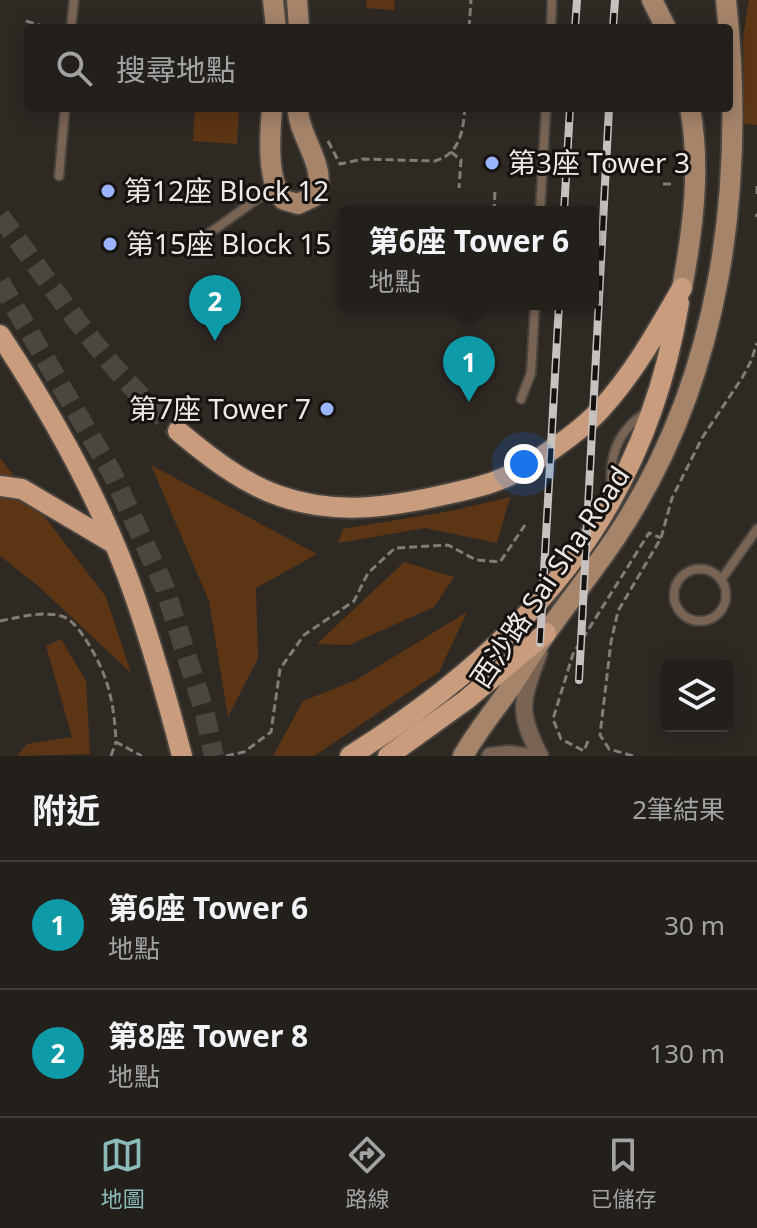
<!DOCTYPE html>
<html lang="zh-TW">
<meta charset="utf-8">
<style>
body{margin:0;font-family:"Noto Sans","Noto Sans TC",sans-serif;background:#2b2724;color:#f1f3f6}
.controls{position:absolute;right:24px;bottom:24px;display:grid;overflow:hidden;border-radius:8px;box-shadow:0 4px 20px #0003}
.controls button{width:72px;height:72px;display:grid;place-items:center;padding:0;border:0;border-bottom:2px solid #403d3a;background:#231f1b;color:#f1f3f6;font:40px sans-serif}
.you{position:absolute;left:524px;top:464px;width:28px;height:28px;margin:-20px;border:6px solid #fff;border-radius:50%;background:#1a73e8;box-shadow:0 0 0 12px #1a73e833}
.badge{display:grid;place-items:center;width:52px;height:52px;border-radius:50%;background:#8bbbb9;color:#fff;font-size:26px;font-weight:700}
.pin{position:absolute;translate:-50% -66px;filter:drop-shadow(0 2px 4px #0008)}
.pin::after{content:'';position:absolute;top:42px;width:28px;height:24px;background:inherit;clip-path:polygon(0 0,100% 0,50% 100%)}
.popup{position:absolute;left:339px;top:206px;width:260px;height:104px;box-sizing:border-box;display:grid;place-content:center;border-radius:8px;background:#231f1b;filter:drop-shadow(0 2px 6px #0005);font-size:26px;white-space:nowrap;color:#a3a2a3}
.popup b{font-size:30px;color:#f1f3f6}
.popup::after{content:'';position:absolute;left:50%;top:100%;margin-left:-16px;border:16px solid transparent;border-top-color:#231f1b}
.list{margin:0;padding:0;list-style:none}
h2{display:flex;justify-content:space-between;align-items:center;height:104px;margin:0;padding:0 32px;font-size:34px}
h2 small{font-size:26px;font-weight:400;color:#a3a2a3}
.list li{display:grid;grid-template-columns:52px 1fr auto;gap:24px;align-items:center;box-sizing:border-box;height:128px;padding:0 32px;border-top:2px solid #403d3a}
.list b{display:block;font-size:30px;white-space:nowrap}
.list p{margin:0;font-size:26px;white-space:nowrap;color:#a3a2a3}
.list em{font-size:26px;font-style:normal;color:#a3a2a3}
.icon{flex:none;width:44px;height:44px;fill:none;stroke:currentColor;stroke-width:2;stroke-linecap:round;stroke-linejoin:round}
.map{position:relative;flex:none;width:757px;height:756px;overflow:hidden}
.search{position:absolute;background:#231f1b;box-shadow:0 4px 20px #0003;left:24px;right:24px;top:24px;height:88px;display:flex;align-items:center;gap:20px;box-sizing:border-box;padding:0 28px;border-radius:8px;color:#a3a2a3;font-size:30px}
.sheet{height:360px;background:#231f1b}
nav{display:flex;justify-content:space-around;align-items:center;box-sizing:border-box;height:112px;border-top:2px solid #403d3a;background:#231f1b;font-size:22px;color:#a3a2a3}
nav a{display:grid;justify-items:center;gap:4px}
nav .on{color:#8bbbb9}
.map>svg:first-child{display:block}
.green{fill:#5c3514}
.lines{fill:none;stroke-linecap:round;stroke-linejoin:round}
.primary-tunnel{stroke:#4c4641;stroke-width:20;stroke-dasharray:20 10;stroke-linecap:butt}
.lane-casing{stroke:#4a443f;stroke-width:12}
.street-casing{stroke:#4a443f;stroke-width:20}
.secondary-casing{stroke:#4a443f;stroke-width:24}
.primary-casing{stroke:#4a443f;stroke-width:24}
.path{stroke:#817c78;stroke-width:3;stroke-dasharray:8 4;stroke-linecap:butt}
.lane{stroke:#796454;stroke-width:8}
.street{stroke:#796454;stroke-width:16}
.secondary{stroke:#a5846a;stroke-width:20}
.primary{stroke:#c89c7c;stroke-width:20}
.rail-casing{stroke:#c7c2bf;stroke-width:8}
.rail{stroke:#151210;stroke-width:5;stroke-dasharray:15;stroke-linecap:butt}
.poi-dot{fill:#9ab5fd;stroke:#151210;stroke-width:3}
.labels{text-anchor:middle;stroke-width:6;stroke-linejoin:round;paint-order:stroke}
.poi-label{font-size:28px;fill:#ede9e6;stroke:#151210;text-anchor:start}
.street-label{font-size:28px;fill:#ede9e6;stroke:#151210}
</style>
<div class="map">
<svg width="757" height="756" viewBox="0 0 757 756">
<rect width="100%" height="100%" fill="#2f2924"/>
<path class="green" d="M367 0H395L394 10 366 8Z
M749 0H757V125L744 124 743 37Z
M195 108H239L237 144 193 141Z
M0 458 106 597 131 673 36 584 0 556Z
M151 465 317 554 256 588 258 658 228 717 209 601Z
M510 497 497 543 425 528 338 543 343 529 451 511Z
M404 562 454 577 434 607 349 645 317 644Z
M467 612 439 672 314 756H273L303 701 356 680Z
M61 639 86 681 90 754 17 756 27 744 72 737 46 646Z"/>
<g class="lines">
<path class="primary-tunnel" d="M0 216C55 290 107 371 178 431
M0 282 112 473 164 586 204 710 214 756"/>
<g class="lane-casing">
<path id="lane" d="M71 28 74 0
M551 28 552 0
M59 176 65 108
M540 212 546 108
M208 234 274 187
M521 399 531 373 535 304
M612 491C608 459 617 431 645 413
M674 595a26 26 0 1 1 52 0a26 26 0 1 1-52 0Z
M721 580 757 529"/>
</g>
<g class="street-casing">
<path id="street" d="M539 653C522 701 516 709 540 756
M490 756 509 754 524 756"/>
</g>
<g class="secondary-casing">
<path id="secondary" d="M273 0 276 28
M297 0 299 28
M652 0 666 28
M272 108C270 133 266 182 284 200L298 204 313 197C332 171 297 136 298 108
M682 288C693 229 701 167 690 108
M463 756C476 733 493 712 508 691 521 672 532 653 545 635 568 602 594 570 616 537 722 379 746 185 726 0"/>
</g>
<g class="primary-casing">
<path id="primary" d="M0 335C54 417 103 504 135 597 153 649 168 702 182 756
M178 431C208 456 242 483 280 496 337 516 391 507 448 494 466 490 485 486 501 479 528 469 581 431 601 409 634 373 658 330 682 288
M0 486 22 489 113 543
M350 756C525 646 645 513 679 303
M388 756 466 700 546 633"/>
</g>
<path class="path" d="M26 21 49 28
M469 28 471 0
M328 141 340 164 363 159 435 161C460 154 463 131 465 108
M451 152 461 160 459 188
M663 184H675
M757 194V182
M494 212 495 190
M756 217 757 214
M0 621C19 617 42 611 61 616 70 618 79 629 84 637 107 672 114 699 116 742L142 756
M588 741 584 751 561 739 553 719 573 654 649 533 661 538
M111 756 116 742
M226 756 244 752 271 732 280 669 304 635 354 601 368 573 395 548 448 545 476 560 500 562 525 525
M633 756 609 749 600 735 611 642 618 611 661 538 672 498 702 438 742 378 751 361 757 343"/>
<use href="#lane" class="lane"/>
<use href="#street" class="street"/>
<use href="#secondary" class="secondary"/>
<use href="#primary" class="primary"/>
<g class="rail-casing">
<path id="rail" d="M575 28 577 0
M613 28 615 0
M564 212 570 108
M540 643 559 304
M579 680 609 108"/>
</g>
<use href="#rail" class="rail"/>
</g>
<g class="poi-dot">
<circle cx="492" cy="163" r="8"/>
<circle cx="108" cy="191" r="8"/>
<circle cx="110" cy="244" r="8"/>
<circle cx="327" cy="409" r="8"/>
</g>
<g class="labels">
<g class="poi-label">
<text x="508" y="173">第3座 Tower 3</text>
<text x="124" y="201">第12座 Block 12</text>
<text x="126" y="254">第15座 Block 15</text>
<text x="311" y="419" text-anchor="end">第7座 Tower 7</text>
</g>
<g class="street-label">
<text transform="translate(550 577) rotate(-56)" y="10">西沙路 Sai Sha Road</text>
</g>
</g>
</svg>
<div class="controls">
<button><svg class="icon" aria-label="layers" viewBox="0 0 24 24"><path d="M12 4l9 5-9 5-9-5zM3 14l9 5 9-5"/></svg></button>
</div>
<div class="you"></div>
<div class="pin badge" style="left:469px;top:402px;background:#0f9aa8">1</div>
<div class="popup"><b>第6座 Tower 6</b>地點</div>
<div class="pin badge" style="left:215px;top:341px;background:#0f9aa8">2</div>
<div class="search"><svg class="icon" aria-label="search" viewBox="0 0 24 24"><circle cx="10" cy="10" r="6"/><path d="M15 15l6 6"/></svg>搜尋地點</div>
</div>
<section class="sheet">
<h2>附近<small>2筆結果</small></h2>
<ul class="list">
<li><span class="badge" style="background:#0f9aa8">1</span><div><b>第6座 Tower 6</b><p>地點</p></div><em>30 m</em></li>
<li><span class="badge" style="background:#0f9aa8">2</span><div><b>第8座 Tower 8</b><p>地點</p></div><em>130 m</em></li>
</ul>
</section>
<nav>
<a class="on"><svg class="icon" aria-label="map" viewBox="0 0 24 24"><path d="M3 6l6-2 6 2 6-2v14l-6 2-6-2-6 2zM9 4v14M15 6v14"/></svg>地圖</a>
<a><svg class="icon" aria-label="directions" viewBox="0 0 24 24"><path d="M12 3l9 9-9 9-9-9zM9 14v-3h6M13 9l2 2-2 2"/></svg>路線</a>
<a><svg class="icon" aria-label="saved" viewBox="0 0 24 24"><path d="M7 4h10v16l-5-4-5 4z"/></svg>已儲存</a>
</nav>
